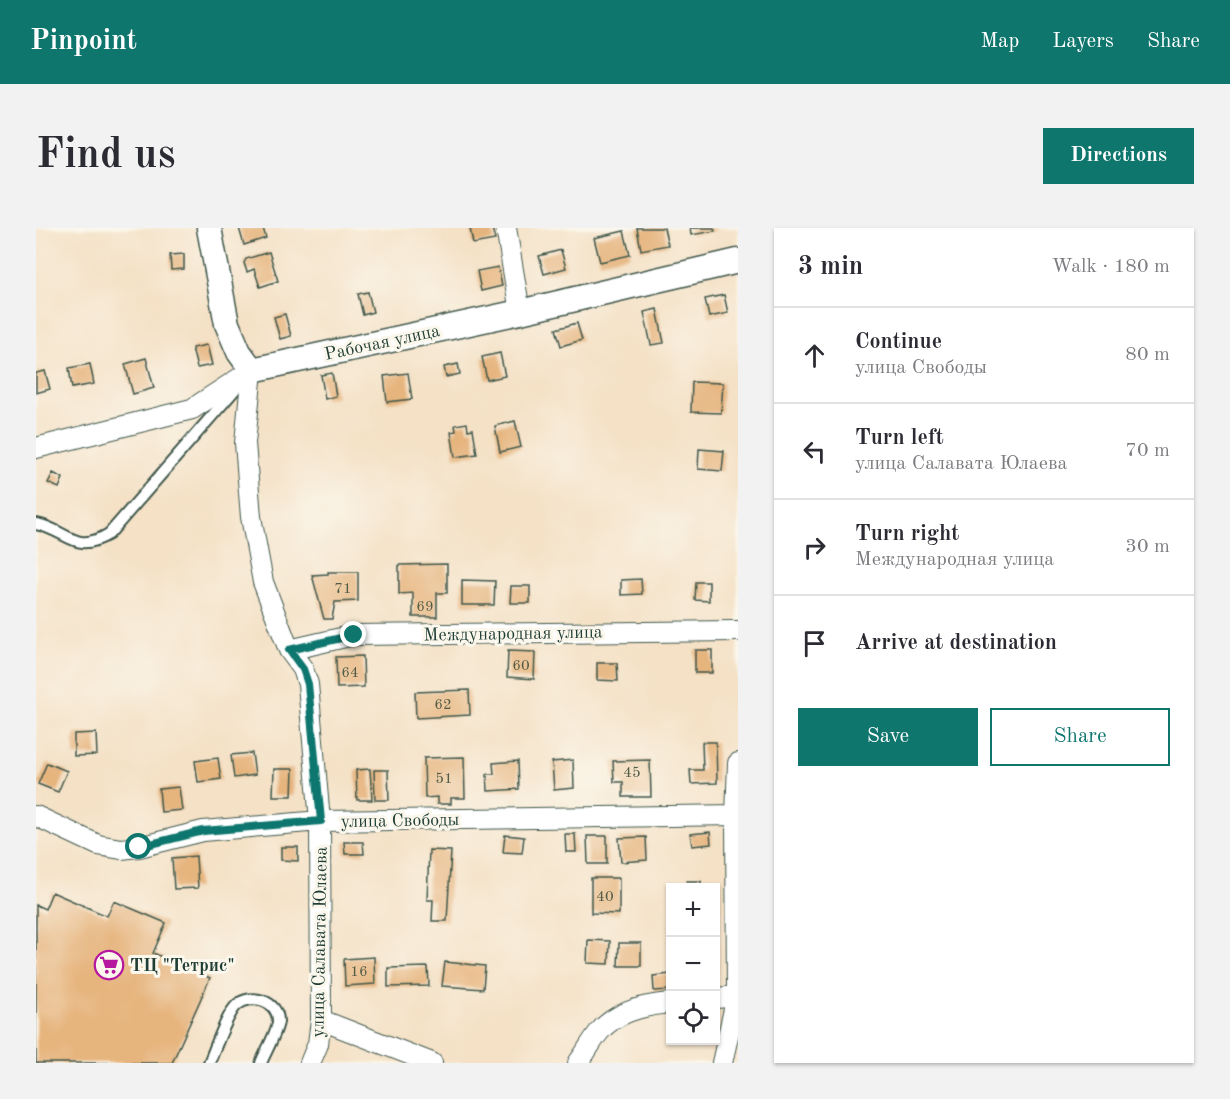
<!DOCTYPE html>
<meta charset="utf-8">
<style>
body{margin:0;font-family:"Old Standard TT",serif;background:#f2f2f3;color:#2b2b33}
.controls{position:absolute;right:18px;bottom:18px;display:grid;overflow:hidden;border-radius:0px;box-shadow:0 2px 4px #0004}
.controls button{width:54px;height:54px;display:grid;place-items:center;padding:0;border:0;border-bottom:2px solid #e1e1e2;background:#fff;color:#2b2b33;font:30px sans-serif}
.stop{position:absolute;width:18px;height:18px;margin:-14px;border:4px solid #0f766e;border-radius:50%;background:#fff}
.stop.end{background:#0f766e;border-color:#fff;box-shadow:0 2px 6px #0008}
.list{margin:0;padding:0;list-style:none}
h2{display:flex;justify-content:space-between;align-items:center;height:78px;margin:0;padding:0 24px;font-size:26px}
h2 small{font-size:20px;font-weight:400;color:#7c7c81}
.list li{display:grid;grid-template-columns:39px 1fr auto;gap:18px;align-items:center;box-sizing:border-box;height:96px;padding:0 24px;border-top:2px solid #e1e1e2}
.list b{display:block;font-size:22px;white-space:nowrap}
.list p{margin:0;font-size:20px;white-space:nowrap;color:#7c7c81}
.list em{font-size:20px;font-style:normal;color:#7c7c81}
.actions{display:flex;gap:12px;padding:18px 24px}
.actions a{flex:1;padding:14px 0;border:2px solid #0f766e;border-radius:0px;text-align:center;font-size:21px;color:#0f766e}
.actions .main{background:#0f766e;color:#fff}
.icon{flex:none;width:33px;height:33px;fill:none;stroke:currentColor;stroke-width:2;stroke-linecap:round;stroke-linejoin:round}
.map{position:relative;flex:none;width:702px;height:835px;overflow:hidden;border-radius:0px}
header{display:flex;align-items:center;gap:36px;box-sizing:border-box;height:84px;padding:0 30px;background:#0f766e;color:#fff}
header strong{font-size:28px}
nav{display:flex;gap:33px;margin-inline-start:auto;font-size:21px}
.intro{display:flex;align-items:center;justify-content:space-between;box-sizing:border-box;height:144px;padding:0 36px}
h1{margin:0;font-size:42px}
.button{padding:15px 27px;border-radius:0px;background:#0f766e;color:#fff;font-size:21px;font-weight:700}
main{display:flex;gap:36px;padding:0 36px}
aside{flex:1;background:#fff;border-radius:0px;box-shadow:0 2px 4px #0004}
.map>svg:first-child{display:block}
.building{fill:#e6b47d}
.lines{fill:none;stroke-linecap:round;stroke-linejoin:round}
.service-casing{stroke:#3f564a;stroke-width:14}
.minor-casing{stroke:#3f564a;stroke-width:22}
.tertiary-casing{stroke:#3f564a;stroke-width:27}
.service{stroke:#fff;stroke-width:10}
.minor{stroke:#fff;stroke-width:20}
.tertiary{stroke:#fff;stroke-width:24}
.route{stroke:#0f766e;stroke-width:8}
.labels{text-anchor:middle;stroke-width:6;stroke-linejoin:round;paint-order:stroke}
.number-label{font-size:15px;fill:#515b46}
.street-label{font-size:18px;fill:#1f3d34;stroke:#fbf7ec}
.poi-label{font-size:18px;font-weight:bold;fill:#1f3d34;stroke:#fbf7ec;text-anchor:start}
</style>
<header>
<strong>Pinpoint</strong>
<nav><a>Map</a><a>Layers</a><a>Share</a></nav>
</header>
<div class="intro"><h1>Find us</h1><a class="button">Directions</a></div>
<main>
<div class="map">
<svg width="702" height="835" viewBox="0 0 702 835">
<rect width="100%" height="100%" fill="#fbf7ec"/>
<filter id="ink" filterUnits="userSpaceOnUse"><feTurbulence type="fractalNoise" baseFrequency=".0167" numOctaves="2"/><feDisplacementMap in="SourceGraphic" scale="12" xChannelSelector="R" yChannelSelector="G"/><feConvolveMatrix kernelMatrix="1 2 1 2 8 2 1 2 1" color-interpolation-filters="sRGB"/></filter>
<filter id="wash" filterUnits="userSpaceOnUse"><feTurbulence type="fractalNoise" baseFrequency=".008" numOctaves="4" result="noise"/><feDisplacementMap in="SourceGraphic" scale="24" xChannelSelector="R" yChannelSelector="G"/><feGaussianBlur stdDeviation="1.35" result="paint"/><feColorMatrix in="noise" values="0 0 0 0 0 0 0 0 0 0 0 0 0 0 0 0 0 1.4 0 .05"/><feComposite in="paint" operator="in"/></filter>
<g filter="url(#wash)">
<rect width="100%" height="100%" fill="#f4e1c6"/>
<g id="blocks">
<path class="building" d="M203 0H227L230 10 208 17Z
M434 0H456L459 12 437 16Z
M601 0H628L632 17 605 22Z
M654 0H678L679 3 655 7Z
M588 3 594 27 564 34 558 10Z
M525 22 530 40 508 46 503 28Z
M233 24 242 53 224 59 218 41 211 44 208 35 210 31Z
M148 26V41L135 42 134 27Z
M462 39 466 58 445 63 441 43Z
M332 64 337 84 327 87 322 66Z
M688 67 692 85 673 89 669 71Z
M621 81 628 115 615 117 608 84Z
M249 86 255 108 244 111 238 89Z
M541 95 546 112 525 118 520 101Z
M171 117 176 137 161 140 156 120Z
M464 125 469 148 451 152 446 129Z
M110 130 118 160 97 166 89 136Z
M54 136 58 156 36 160 33 140Z
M422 136 424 146 410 149 408 139Z
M9 143 14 161 0 165V145Z
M296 145 300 168 289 171 285 147Z
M372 145 376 171 351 174 348 148Z
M656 154 687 155 685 185 655 184Z
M479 193 485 219 464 224 459 198Z
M431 195 432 202 437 201 441 226 419 229 415 204 420 203 419 197Z
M663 221 688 223 686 243 662 241Z
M17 245 27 250 23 260 12 255Z
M411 336V365H401V389H377V365L363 366V337Z
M292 344H322V373L299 374 296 391H288L276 347 292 346Z
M605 351 606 366 585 367V352Z
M426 352 459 353 458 377H426Z
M660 354H673V373L659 372Z
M475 358H494V375H474Z
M659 422H676V445H659Z
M472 423 499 424 498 451 471 449Z
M327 428 328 459 301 460 300 429Z
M561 435H581L582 453 561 452Z
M433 462 434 487 380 490 379 464Z
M60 505 61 527 38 528V506Z
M666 514H680L681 555 655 556 654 542H667Z
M216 525 219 547 198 550 195 527Z
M428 529 429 570H415V576H401V569L389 570 388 530Z
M182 530 185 551 162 554 159 533Z
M537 532 538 560 518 562 516 534Z
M614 532 615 569H587V554H578L577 533Z
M482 533 483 561 452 563 451 546H458L457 535Z
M11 535 31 543 22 564 2 556Z
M238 541H257L256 568H237Z
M334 541 336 572H321L320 542Z
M338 542H352L353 572H339Z
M143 559 146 582 125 584 123 561Z
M674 604 675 616 656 618 654 606Z
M529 606H539L540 624H530Z
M469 607 488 609 486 625 467 624Z
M551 608H571V636H552Z
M610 609 611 632 585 634 583 610Z
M308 614H327L328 626H309Z
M245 619H262V633L245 632Z
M393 622 415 623 411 693H396L397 672H391Z
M160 628 162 660 138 661 136 630Z
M555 650H583V686L555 685Z
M651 653H665V660H637V656H651Z
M16 664 71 688 78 673 130 695 117 725 174 750 136 835H0V677L9 681Z
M552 712 574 713 573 736 551 735Z
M583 715H605V738H582Z
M338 729 339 756 309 758 308 731Z
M409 734 449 738 447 761 406 758Z
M392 739 393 758 352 759V740Z
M634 746V762L618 763 617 748Z"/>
</g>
</g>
<g filter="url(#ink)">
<use href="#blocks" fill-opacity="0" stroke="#3f564a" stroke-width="1.5"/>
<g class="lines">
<g class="service-casing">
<path id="service" d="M0 296C32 302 38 327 73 306L202 158
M173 835C178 823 192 784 201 777 214 765 242 772 242 793 242 802 229 825 225 835"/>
</g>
<g class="minor-casing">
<path id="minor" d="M470 0 484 84
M216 142 209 215 215 289 227 354 253 422 267 441 272 456 284 593 285 792 282 816 274 835
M0 220 156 181 216 142
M253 422 318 407 702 403
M0 588 62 617 85 621 103 619 167 603 284 593 702 587
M680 770 702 768
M285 792 396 835
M542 835C550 825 556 812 564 803 581 783 610 777 634 775
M686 835 701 768 700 587 702 535"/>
</g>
<g class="tertiary-casing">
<path id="tertiary" d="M173 0 191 96 203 124 216 142 484 84 702 33"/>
</g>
<use href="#service" class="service"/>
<use href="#minor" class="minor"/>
<use href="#tertiary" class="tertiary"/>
</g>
</g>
<g class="lines" filter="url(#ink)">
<path class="route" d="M103 619 167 603 285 593 272 456 267 441 253 422 318 407"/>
</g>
<defs>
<g id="supermarket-ring" transform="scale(1.5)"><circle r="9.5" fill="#fbf7ec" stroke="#b5179e" stroke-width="1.5"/><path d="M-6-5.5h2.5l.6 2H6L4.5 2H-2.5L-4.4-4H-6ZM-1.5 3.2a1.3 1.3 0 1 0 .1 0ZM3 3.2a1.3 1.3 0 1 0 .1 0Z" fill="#b5179e"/></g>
</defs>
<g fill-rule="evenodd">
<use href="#supermarket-ring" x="73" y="737"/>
</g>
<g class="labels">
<g class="number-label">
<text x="307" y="365">71</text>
<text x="389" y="383">69</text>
<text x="485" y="442">60</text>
<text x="314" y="449">64</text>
<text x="407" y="481">62</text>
<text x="596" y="549">45</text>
<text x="408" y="555">51</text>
<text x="569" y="673">40</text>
<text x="323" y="748">16</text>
</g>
<g class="street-label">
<text transform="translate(346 114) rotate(-12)" y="6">Рабочая улица</text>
<text transform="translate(477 405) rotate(-1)" y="6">Международная улица</text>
<text transform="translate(364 592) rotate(-1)" y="6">улица Свободы</text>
<text transform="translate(283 714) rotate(-89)" y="6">улица Салавата Юлаева</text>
</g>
<g class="poi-label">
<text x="94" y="743">ТЦ "Тетрис"</text>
</g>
</g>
</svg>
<div class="controls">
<button>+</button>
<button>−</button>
<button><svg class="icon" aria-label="locate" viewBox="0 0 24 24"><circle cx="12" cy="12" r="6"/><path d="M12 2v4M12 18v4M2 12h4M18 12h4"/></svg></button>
</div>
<div class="stop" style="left:103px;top:619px"></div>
<div class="stop end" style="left:318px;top:407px"></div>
</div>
<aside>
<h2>3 min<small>Walk · 180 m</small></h2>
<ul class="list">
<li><svg class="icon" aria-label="ahead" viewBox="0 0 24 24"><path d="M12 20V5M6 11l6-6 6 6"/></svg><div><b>Continue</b><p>улица Свободы</p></div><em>80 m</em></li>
<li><svg class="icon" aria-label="left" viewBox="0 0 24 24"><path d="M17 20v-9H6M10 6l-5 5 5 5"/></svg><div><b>Turn left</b><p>улица Салавата Юлаева</p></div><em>70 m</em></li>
<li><svg class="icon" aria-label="right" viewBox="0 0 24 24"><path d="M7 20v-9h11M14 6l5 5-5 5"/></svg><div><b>Turn right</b><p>Международная улица</p></div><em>30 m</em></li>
<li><svg class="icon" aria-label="arrive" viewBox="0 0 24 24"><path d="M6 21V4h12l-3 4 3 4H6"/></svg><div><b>Arrive at destination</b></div></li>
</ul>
<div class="actions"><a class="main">Save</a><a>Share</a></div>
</aside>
</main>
